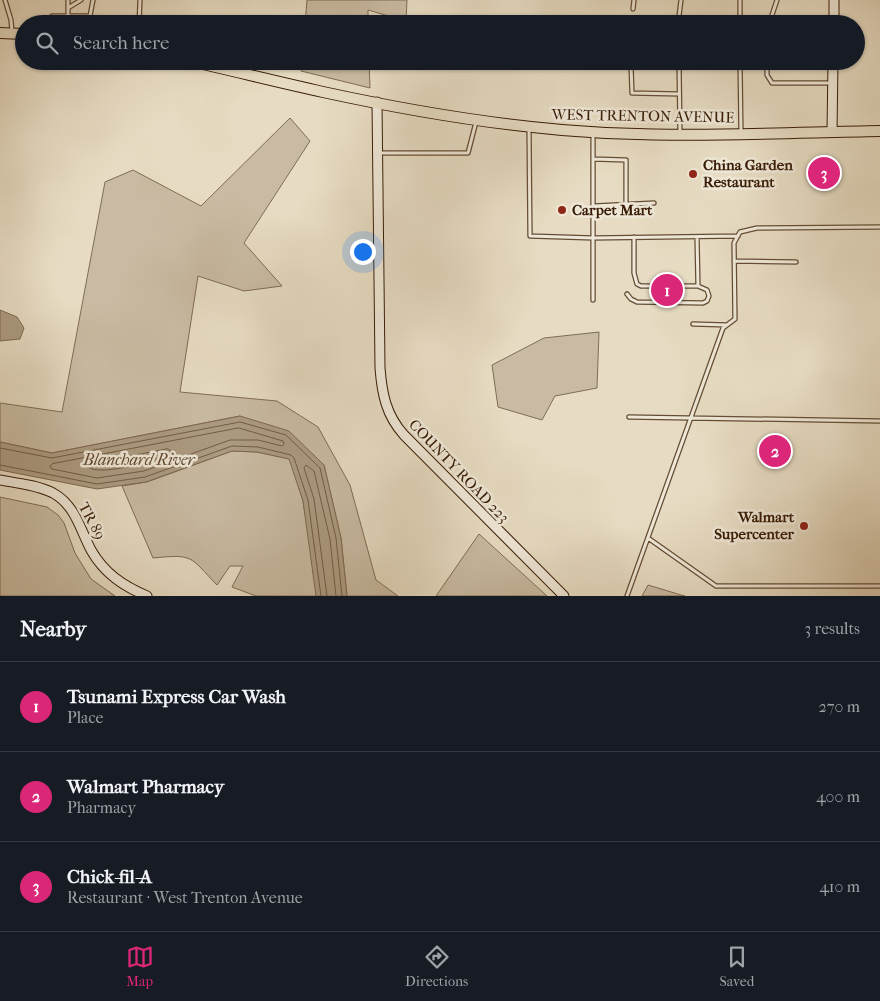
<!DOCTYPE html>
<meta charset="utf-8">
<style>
body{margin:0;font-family:"IM FELL French Canon",serif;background:#242831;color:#f1f3f6}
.you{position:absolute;left:362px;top:251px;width:18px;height:18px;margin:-12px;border:4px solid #fff;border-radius:50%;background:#1a73e8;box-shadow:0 0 0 8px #1a73e833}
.badge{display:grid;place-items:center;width:32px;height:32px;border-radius:50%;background:#db2777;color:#fff;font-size:16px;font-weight:700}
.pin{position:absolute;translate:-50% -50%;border:2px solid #fff;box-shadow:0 1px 5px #0006}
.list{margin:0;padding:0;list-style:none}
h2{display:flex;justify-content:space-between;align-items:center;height:65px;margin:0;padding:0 20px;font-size:21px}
h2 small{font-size:16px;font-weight:400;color:#9ea1a6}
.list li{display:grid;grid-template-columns:32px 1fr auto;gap:15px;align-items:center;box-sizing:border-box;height:90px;padding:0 20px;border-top:1px solid #363941}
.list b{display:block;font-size:19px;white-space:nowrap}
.list p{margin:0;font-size:16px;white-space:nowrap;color:#9ea1a6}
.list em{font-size:16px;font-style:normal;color:#9ea1a6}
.icon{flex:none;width:28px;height:28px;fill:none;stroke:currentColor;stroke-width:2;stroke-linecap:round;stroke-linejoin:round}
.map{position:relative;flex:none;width:880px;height:596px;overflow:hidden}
.search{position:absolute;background:#171b24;box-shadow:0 1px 4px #0004;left:15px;right:15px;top:15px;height:55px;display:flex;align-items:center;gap:12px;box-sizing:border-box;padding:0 18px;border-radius:28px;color:#9ea1a6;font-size:19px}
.sheet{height:335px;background:#171b24}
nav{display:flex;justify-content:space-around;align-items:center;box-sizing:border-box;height:70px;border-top:1px solid #363941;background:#171b24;font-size:14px;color:#9ea1a6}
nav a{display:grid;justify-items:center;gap:2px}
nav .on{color:#db2777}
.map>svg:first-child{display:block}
.green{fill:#c9bba3;stroke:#806c54}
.water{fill:#ac9b82;stroke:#7e6850}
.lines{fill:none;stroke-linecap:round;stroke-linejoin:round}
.shore{stroke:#725c44;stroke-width:1}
.lane-casing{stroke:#644c34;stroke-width:5.5}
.secondary-casing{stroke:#381c05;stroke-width:11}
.primary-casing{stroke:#381c05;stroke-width:12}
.lane{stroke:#efe8d8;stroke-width:3}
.secondary{stroke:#efe8d8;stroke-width:9}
.primary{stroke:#e7dcc3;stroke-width:10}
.poi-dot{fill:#8f2418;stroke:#efe8d8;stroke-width:2}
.labels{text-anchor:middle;stroke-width:5;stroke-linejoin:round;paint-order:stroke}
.street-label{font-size:15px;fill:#381c05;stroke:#efe8d8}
.poi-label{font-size:15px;font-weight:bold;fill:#381c05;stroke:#efe8d8;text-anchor:start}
.water-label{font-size:16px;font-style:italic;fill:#614831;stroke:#efe8d8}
</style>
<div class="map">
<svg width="880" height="596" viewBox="0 0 880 596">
<rect width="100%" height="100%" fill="#e7dcc3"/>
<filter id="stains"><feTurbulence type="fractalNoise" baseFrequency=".004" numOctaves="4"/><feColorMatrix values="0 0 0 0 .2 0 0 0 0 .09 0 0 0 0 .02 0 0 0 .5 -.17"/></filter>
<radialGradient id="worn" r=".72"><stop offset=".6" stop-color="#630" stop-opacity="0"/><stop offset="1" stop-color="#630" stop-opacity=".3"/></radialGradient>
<path class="green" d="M307 0H407L406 21 368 10V24H305Z
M302 61H369L370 88 301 71Z
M290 118 310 141 244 243 282 286 244 291 198 276 180 392 277 401 318 427 350 485 376 580 398 596H347L341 538 324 465 240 416 52 453 0 442V403L62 412 105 182 133 170 201 206Z
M599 332 597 388 555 396 542 420 498 407 492 365 544 338Z
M232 451 257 452 290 459 303 501 318 596H256L232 587 243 566H230L217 585C189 556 194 554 153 558L122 486 147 482Z
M0 497 47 507 58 515 64 523 75 553 91 579 115 596H0Z
M479 534 547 596H436Z
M648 585 681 595 685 596H642Z"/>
<path class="water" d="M0 310 17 317 24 328 20 339 0 341Z
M240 416 289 431 324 465 341 538 347 596H316L303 501 289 459 257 452 232 451 146 482 97 489 0 470V442L52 453Z"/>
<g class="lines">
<path class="shore" d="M239 428 283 441 284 444 282 446 258 440H230L144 471 97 478 52 469 50 467 52 464Z
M0 448 52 458 240 422 286 435 320 468 336 538 342 596
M168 449 171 451 170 454C154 460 102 477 88 467L90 464Z
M0 465 97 484 145 477 232 446 258 447 291 455 294 458 308 500 321 596
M327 596 314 499 304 468 306 465 314 471 330 539 336 596"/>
<g class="lane-casing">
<path id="lane" d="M5 0 11 20 12 31
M68 0V16
M740 0V24
M68 8 81 0
M633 9 634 0
M90 16 93 0
M52 24V16H90L91 24
M139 24 140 0
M678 24 681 0
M769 24 777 0
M679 61 680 133
M740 61 741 133
M767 61V75L772 83H832
M592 65 679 66
M631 65 632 93 679 94
M529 129 530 236 593 238 738 236
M378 153H468L476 122
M593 159 626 160V205
M594 206 654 203
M697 237 698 286
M734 261 796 262
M627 294 631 299 637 302 703 303 707 301 709 296 707 290 698 286H641L637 284 634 273V237
M593 300V135
M693 324 727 325
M629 417 880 421
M648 538 716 586H880
M627 596 723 328 735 319 734 243 740 232 757 228 880 227"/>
</g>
<g class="secondary-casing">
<path id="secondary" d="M834 24V0
M377 102 380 368C382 394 386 415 404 435L564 596
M832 132 833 61
M0 480C17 483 37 485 53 493 75 505 80 529 91 550 104 573 123 586 147 596"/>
</g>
<g class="primary-casing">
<path id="primary" d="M0 33 24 34
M190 61C234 71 278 82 323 92 401 109 482 123 562 130 667 139 775 133 880 131"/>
</g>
<use href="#lane" class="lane"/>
<use href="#secondary" class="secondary"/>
<use href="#primary" class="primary"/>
</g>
<g class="poi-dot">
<circle cx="693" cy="174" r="5"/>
<circle cx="562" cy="210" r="5"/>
<circle cx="804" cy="526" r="5"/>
</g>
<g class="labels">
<g class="street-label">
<text transform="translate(643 116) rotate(1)" y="5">WEST TRENTON AVENUE</text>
<text transform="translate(459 471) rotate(46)" y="5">COUNTY ROAD 223</text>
<text transform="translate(92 521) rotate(62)" y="5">TR 89</text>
</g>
<g class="poi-label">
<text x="703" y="170">China Garden<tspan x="703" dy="17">Restaurant</tspan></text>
<text x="572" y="215">Carpet Mart</text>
<text x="794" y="522" text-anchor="end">Walmart<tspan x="794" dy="17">Supercenter</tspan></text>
</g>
<g class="water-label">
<text x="139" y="465">Blanchard River</text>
</g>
</g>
<rect width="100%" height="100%" filter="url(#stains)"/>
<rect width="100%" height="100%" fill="url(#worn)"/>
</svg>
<div class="you"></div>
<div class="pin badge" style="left:667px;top:290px">1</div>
<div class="pin badge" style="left:775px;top:451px">2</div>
<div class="pin badge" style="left:824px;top:173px">3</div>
<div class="search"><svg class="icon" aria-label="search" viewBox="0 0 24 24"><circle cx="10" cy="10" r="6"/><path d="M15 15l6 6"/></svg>Search here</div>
</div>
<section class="sheet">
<h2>Nearby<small>3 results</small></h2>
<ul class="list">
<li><span class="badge">1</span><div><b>Tsunami Express Car Wash</b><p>Place</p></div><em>270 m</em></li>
<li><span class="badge">2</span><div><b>Walmart Pharmacy</b><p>Pharmacy</p></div><em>400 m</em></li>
<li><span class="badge">3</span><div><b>Chick-fil-A</b><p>Restaurant · West Trenton Avenue</p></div><em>410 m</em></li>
</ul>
</section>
<nav>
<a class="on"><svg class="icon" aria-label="map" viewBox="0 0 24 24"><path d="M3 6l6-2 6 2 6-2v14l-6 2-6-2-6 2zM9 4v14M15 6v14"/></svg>Map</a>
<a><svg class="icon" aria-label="directions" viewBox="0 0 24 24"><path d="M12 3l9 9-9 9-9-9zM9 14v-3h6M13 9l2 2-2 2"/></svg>Directions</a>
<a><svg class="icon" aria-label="saved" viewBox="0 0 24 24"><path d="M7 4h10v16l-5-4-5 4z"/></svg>Saved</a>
</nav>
